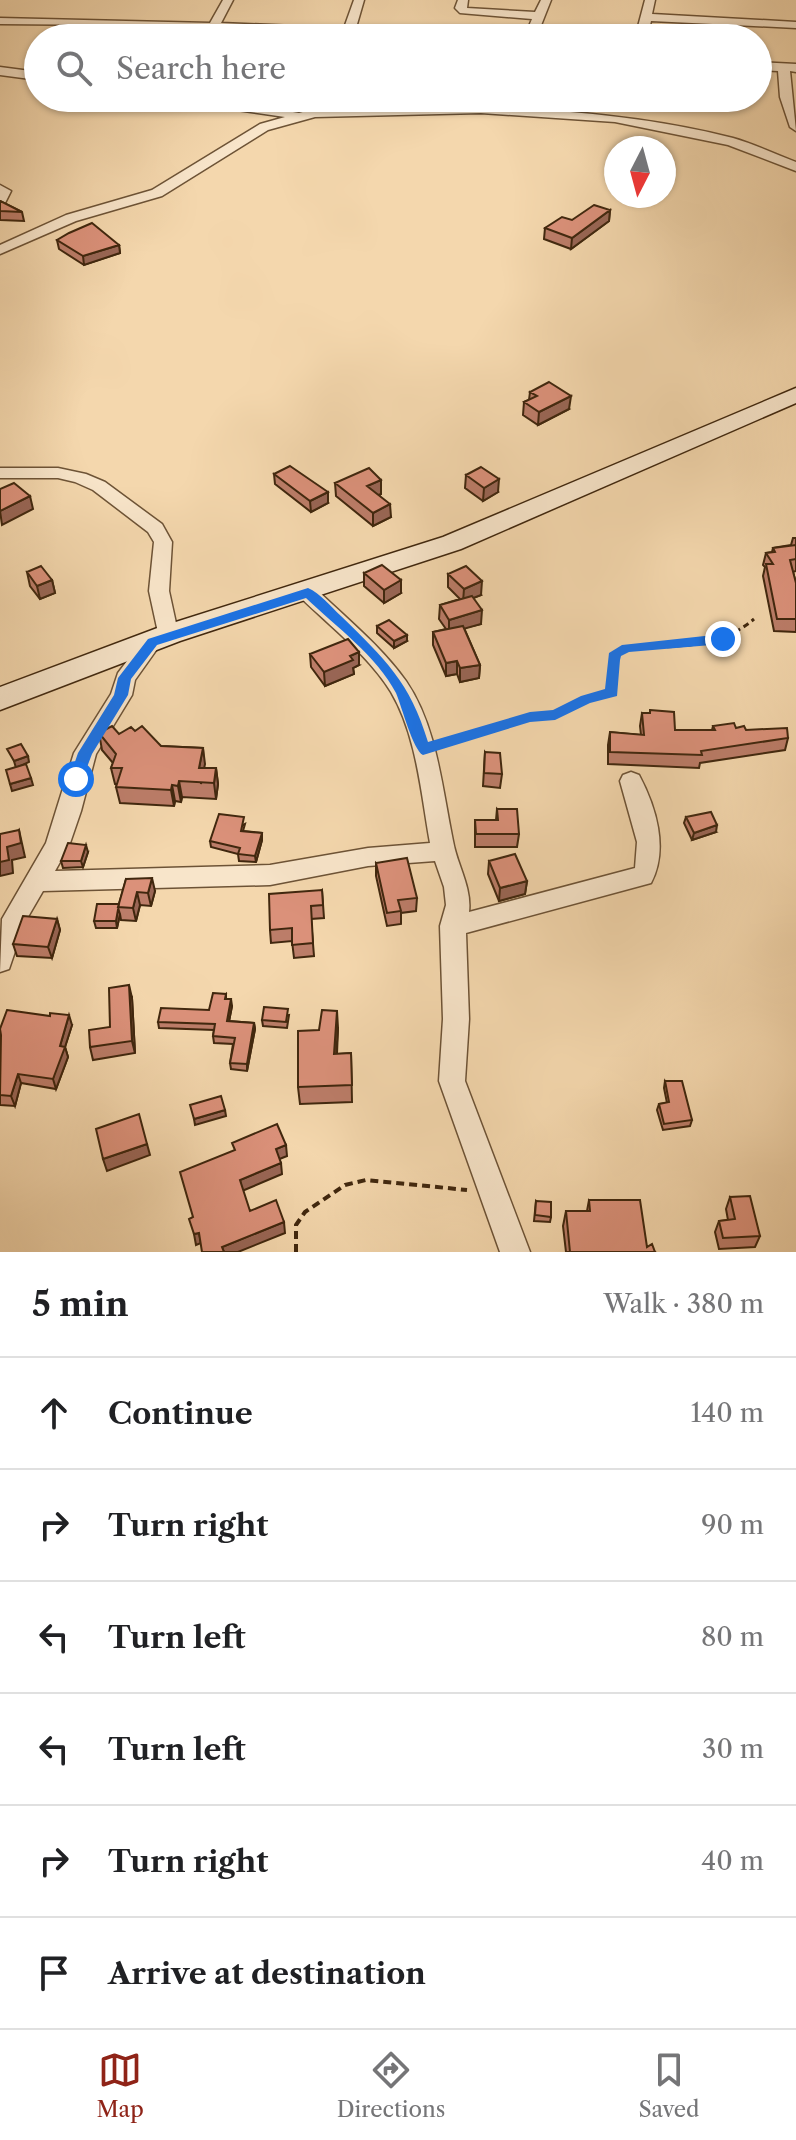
<!DOCTYPE html>
<meta charset="utf-8">
<style>
body{margin:0;font-family:"Libre Caslon Text",serif;background:#f6f6f6;color:#202124}
.compass{position:absolute;left:604px;top:136px;width:72px;height:72px;border-radius:50%;background:#fff;box-shadow:0 2px 6px #0004;rotate:186deg}
.stop{position:absolute;width:24px;height:24px;margin:-18px;border:6px solid #1a73e8;border-radius:50%;background:#fff}
.stop.end{background:#1a73e8;border-color:#fff;box-shadow:0 2px 8px #0008}
.list{margin:0;padding:0;list-style:none}
h2{display:flex;justify-content:space-between;align-items:center;height:104px;margin:0;padding:0 32px;font-size:34px}
h2 small{font-size:26px;font-weight:400;color:#757577}
.list li{display:grid;grid-template-columns:52px 1fr auto;gap:24px;align-items:center;box-sizing:border-box;height:112px;padding:0 32px;border-top:2px solid #e0e0e0}
.list b{display:block;font-size:30px;white-space:nowrap}
.list em{font-size:26px;font-style:normal;color:#757577}
.icon{flex:none;width:44px;height:44px;fill:none;stroke:currentColor;stroke-width:2;stroke-linecap:round;stroke-linejoin:round}
.map{position:relative;flex:none;width:796px;height:1252px;overflow:hidden}
.search{position:absolute;background:#fff;box-shadow:0 2px 6px #0004;left:24px;right:24px;top:24px;height:88px;display:flex;align-items:center;gap:20px;box-sizing:border-box;padding:0 28px;border-radius:44px;color:#757577;font-size:30px}
.sheet{height:776px;background:#fff}
nav{display:flex;justify-content:space-around;align-items:center;box-sizing:border-box;height:112px;border-top:2px solid #e0e0e0;background:#fff;font-size:22px;color:#757577}
nav a{display:grid;justify-items:center;gap:4px}
nav .on{color:#8f2418}
.map>svg:first-child{display:block}
.lines{fill:none;stroke-linecap:round;stroke-linejoin:round}
.street-casing{stroke:#6d5336;stroke-width:3}
.secondary-casing{stroke:#40270e;stroke-width:3}
.path-far1{stroke:#40270e;stroke-width:3;stroke-dasharray:6 4;stroke-linecap:butt}
.path{stroke:#40270e;stroke-width:4;stroke-dasharray:8 5;stroke-linecap:butt}
.street{fill:#f8e5ca;fill-rule:evenodd}
.secondary{fill:#f8e5ca;fill-rule:evenodd}
.wall{fill:#bc7d69;stroke:#40270e;stroke-width:2}
.shaded-wall{fill:#965;stroke:#40270e;stroke-width:2}
.building{fill:#db917a;stroke:#40270e;stroke-width:2}
.route{fill:#1a73e8}
</style>
<div class="map">
<svg width="796" height="1252" viewBox="0 0 796 1252">
<rect width="100%" height="100%" fill="#f4d7ad"/>
<filter id="stains"><feTurbulence type="fractalNoise" baseFrequency=".0025" numOctaves="4"/><feColorMatrix values="0 0 0 0 .2 0 0 0 0 .09 0 0 0 0 .02 0 0 0 .5 -.17"/></filter>
<radialGradient id="worn" r=".72"><stop offset=".6" stop-color="#630" stop-opacity="0"/><stop offset="1" stop-color="#630" stop-opacity=".3"/></radialGradient>
<g class="lines">
<g class="street-casing">
<path id="street" d="M223 0H233L221 23 344 28 354 0H364L353 38 116 25 0 24V18L210 23Z
M458 0H468L467 8 535 12 541 0H551L536 38H524L532 19 460 13 455 8Z
M645 0H655L652 14 796 22V28L651 21 647 38H635Z
M758 62 796 64V72L790 71 796 131 790 127 780 97 778 71 758 70Z
M0 67 38 72V80L0 75Z
M175 98H206L299 113 314 109C455 106 595 103 733 138 754 144 775 154 796 162V171L728 145 615 122 481 113 315 117 268 130 162 196 76 221 0 254V245L66 215 152 190 260 124 285 117 181 102Z
M0 185 11 191 5 203 0 204Z
M0 468H58L86 474 105 482 162 524 172 542 169 591 179 637 176 642H162L135 680 132 695 96 754 81 811 69 846 55 871 270 865 368 848 430 843C421 794 417 736 391 692 369 656 331 627 301 598L298 593 301 588H315C346 618 381 646 406 681 437 726 442 788 453 841 457 865 472 887 469 912L635 868 637 842 620 781 623 775 631 772 639 775C656 807 669 849 651 883L466 933 469 1019 465 1081 530 1252H500L439 1081 443 1019 440 926 446 905 444 887 435 861 368 866 270 885 43 891 25 922 9 969 0 972 2 919 46 843 74 753 111 694 118 673 145 637H159L149 591 154 542 148 532 93 490 75 482 58 478H0Z"/>
</g>
<g class="secondary-casing">
<path id="secondary" d="M796 388V403L461 549 180 641 0 710V687L160 627 443 537Z"/>
</g>
<path class="path-far1" d="M442 743 530 717 555 715 586 699 612 692 616 653 627 648C671 646 718 650 754 619"/>
<path class="path" d="M296 1252V1225L305 1212 345 1185 366 1180 467 1190"/>
<use href="#street" class="street"/>
<use href="#secondary" class="secondary"/>
</g>
<path class="wall" d="M0 201 22 212 24 221 0 220Z
M610 210 609 221 571 249 544 239 545 228Z
M57 240 119 245 120 253 84 265 59 249Z
M530 392 569 409 538 425 523 415 524 402 529 400Z
M274 474 328 503 311 512 275 484Z
M466 475 498 492 483 501 465 488Z
M381 480V494L379 495 391 517 373 526 336 496 335 483Z
M793 538H796V571L793 572 796 583V632L774 631 763 576 765 567 763 565 766 553 772 552 773 548 791 545Z
M27 572 52 580 55 593 40 599 30 586Z
M364 573 401 593 384 603 364 586Z
M448 574 481 595 473 598 481 624 464 628 480 665 479 678 460 682 457 674 446 676 433 645V632L446 629 439 619 440 605 460 599 448 587Z
M377 626 407 641 394 648 377 633Z
M310 654 359 665 353 668 354 674 325 686 311 667Z
M642 713 675 730H712L713 726 736 728 788 738 785 750 700 763 699 768 608 764V745L610 732 641 735 640 726Z
M135 731 161 746 203 748 204 768H216L218 784 216 799 182 797 181 802 175 801 174 806 120 803 116 787 117 784H115L111 768 113 763 102 750 99 733 119 734Z
M485 752 502 774 500 788 483 786Z
M497 809 519 834 517 847H475V820H496Z
M686 817 716 832 692 840 684 823Z
M245 824 243 831 262 833V840L256 862 239 861 238 854 211 847 210 841Z
M88 852 83 867 63 868 61 861Z
M489 861 527 881 525 894 499 901 488 874Z
M376 863 417 898 416 911 401 913V924L387 926 376 876Z
M126 879 155 891 151 906 140 905 136 921 121 920 120 914 117 928H96L94 921 119 904Z
M322 890 324 918 311 919 314 956 294 958 292 941 271 943 270 930Z
M57 919 60 930 52 958 17 956 13 944Z
M226 994V999L232 1006 229 1021 254 1023 255 1029 247 1071 231 1069 230 1063 233 1044 214 1043 213 1036 214 1030 159 1028 158 1022 209 1010Z
M132 998 135 1053 93 1060 90 1047 110 1027Z
M289 1015 287 1028 263 1026 262 1020Z
M72 1025 65 1047 68 1057 56 1089 21 1083 15 1106 0 1105V1029Z
M338 1028 337 1054 351 1053 352 1102 300 1104 298 1087 319 1030Z
M665 1081 692 1120 690 1126 663 1130 657 1110 659 1104 667 1103 664 1088Z
M730 1197 760 1236 755 1247 719 1249 715 1232 719 1221 728 1220 726 1209Z
M589 1200 647 1247 655 1252H566L563 1226 566 1211H587Z
M536 1201 551 1217 550 1222 534 1221Z"/>
<path class="shaded-wall" d="M610 210 609 221 571 249 572 238Z
M119 245 120 253 84 265 83 256Z
M571 396 569 409 538 425 539 412Z
M499 479 498 492 483 501 484 488Z
M381 480V494L368 499 367 486Z
M328 492V503L311 512 310 501Z
M30 496 33 509 2 525 0 511Z
M390 504 391 517 373 526V513Z
M52 580 55 593 40 599 37 586Z
M401 580V593L384 603V590Z
M482 581 481 595 463 602 464 589Z
M482 610 481 624 449 633V620Z
M407 635V641L394 648V641Z
M359 652V665L353 668 354 674 325 686 324 672 350 656Z
M457 661V674L446 676V663Z
M480 665 479 678 460 682V668Z
M203 748 205 764 201 784 199 768Z
M28 756 29 762 16 768 14 761Z
M216 768 218 784 216 799 214 783Z
M31 778 33 785 12 791 10 784Z
M179 781 182 797 181 802 178 786Z
M172 785 175 801 174 806 171 790Z
M717 825 716 832 692 840 694 833Z
M19 830 25 857 12 860 13 873 0 876V862L7 847Z
M262 833V840L256 862 255 856Z
M86 845 88 852 83 867 81 861Z
M152 878 155 891 151 906 148 893Z
M527 881 525 894 499 901 500 888Z
M137 892 140 905 136 921 133 908Z
M118 908 120 914 117 928 116 921Z
M57 919 60 930 52 958 48 947Z
M129 985 132 998 135 1053 132 1041Z
M231 999 232 1006 228 1027 227 1021Z
M337 1011 338 1028 335 1071 334 1054Z
M69 1015 72 1025 65 1047 68 1057 56 1089 53 1079 60 1046Z
M254 1023 255 1029 247 1071V1064Z
M18 1074 21 1083 15 1106 11 1096Z
M225 1110 226 1116 195 1125 194 1119Z
M147 1144 150 1155 107 1171 103 1159Z
M286 1145 287 1156 277 1160 276 1149Z
M281 1163 282 1174 242 1191 240 1180Z
M284 1222 285 1233 238 1252H224L222 1247Z
M199 1233 201 1243 196 1245 194 1234Z"/>
<path class="building" d="M0 201 22 212 0 211Z
M594 205 610 210 572 238 545 228 562 217 572 220Z
M92 223 119 245 83 256 57 240 69 233Z
M549 382 571 396 539 412 524 402 537 396 530 392Z
M290 466 328 492 310 501 274 474Z
M481 467 499 479 484 488 466 475Z
M369 468 381 480 367 486 390 504 373 513 335 483Z
M14 483 30 496 0 511V489Z
M796 545V559L790 560 796 583V619H777L766 564H773L766 553 775 552 773 548Z
M382 565 401 580 384 590 364 573Z
M41 566 52 580 37 586 27 572Z
M466 566 482 581 464 589 448 574Z
M472 596 482 610 449 620 440 605Z
M389 620 407 635 394 641 377 626Z
M463 626 480 665 460 668 457 661 446 663 433 632Z
M348 639 359 652 350 656 353 660 324 672 310 654Z
M650 710 674 712 675 730H715L713 726 734 723 736 728 744 726 746 730 787 728 788 738 701 751 702 755 610 752V732L644 735 642 713H650Z
M112 726 119 734 131 727 135 731 142 726 161 746 203 748 199 768H216L214 783 179 781 178 786 172 785 171 790 116 787 122 768H111L116 754 99 733Z
M21 744 28 756 14 761 7 749Z
M485 752 500 753 502 774 484 773Z
M26 764 31 778 10 784 6 770Z
M497 809H517L519 834H476L475 820H498Z
M711 812 717 825 694 833 686 817Z
M219 814 244 817 241 831 262 833 255 856 238 854 240 848 210 841Z
M19 830 21 843 7 847 9 860 0 862V834Z
M68 843 86 845 81 861H61Z
M515 854 527 881 500 888 489 861Z
M407 858 417 898 398 900 401 911 387 913 376 863Z
M152 878 148 893 137 892 133 908 118 907 126 879Z
M322 890 323 905 311 906 313 943 292 945V928L270 930 269 894Z
M97 904H119L116 921H94Z
M23 916 57 919 48 947 13 944Z
M129 985 132 1041 90 1047 89 1030 110 1027 109 988Z
M213 993 226 994 225 999H231L227 1021 254 1023 247 1064 230 1063 235 1038 213 1036 215 1024 158 1022 161 1008 209 1010Z
M264 1007 288 1009 286 1022 262 1020Z
M7 1010 50 1016V1013L69 1015 60 1046 65 1047 53 1079 18 1074 11 1096 0 1095 1 1035 0 1029Z
M322 1010 337 1011 334 1054 351 1053 352 1085 298 1087V1031L319 1030Z
M665 1081H682L692 1120 664 1124 659 1104 669 1102Z
M221 1096 225 1110 194 1119 190 1105Z
M139 1114 147 1144 103 1159 96 1129Z
M277 1124 286 1145 276 1149 281 1163 240 1180 250 1211 276 1200 284 1222 222 1247 224 1252H202L199 1233 194 1234 189 1219 193 1217 180 1172 235 1150 232 1143Z
M750 1196 760 1236 723 1238 719 1221 735 1219 730 1197Z
M589 1200H640L647 1247 652 1244 655 1252H570L566 1211H590Z
M536 1201 551 1202V1217L535 1215Z"/>
<path class="route" d="M308 588C320 593 331 607 341 616 385 659 410 682 428 742L530 712 553 710 581 696 605 689 609 653 622 645 723 634 730 639 723 644 629 652 621 656 620 660 617 696 590 703 555 720 530 722 423 755C413 750 402 707 396 693 377 656 335 626 306 598L157 645 131 679 128 695 92 754 81 783H71L69 779 78 753 114 695 118 678 148 639Z"/>
<rect width="100%" height="100%" filter="url(#stains)"/>
<rect width="100%" height="100%" fill="url(#worn)"/>
</svg>
<svg class="compass" viewBox="-18 -18 36 36"><path d="M0-13l5 13h-10z" fill="#e53935"/><path d="M0 13l5-13h-10z" fill="#757577"/></svg>
<div class="stop" style="left:76px;top:779px"></div>
<div class="stop end" style="left:723px;top:639px"></div>
<div class="search"><svg class="icon" aria-label="search" viewBox="0 0 24 24"><circle cx="10" cy="10" r="6"/><path d="M15 15l6 6"/></svg>Search here</div>
</div>
<section class="sheet">
<h2>5 min<small>Walk · 380 m</small></h2>
<ul class="list">
<li><svg class="icon" aria-label="ahead" viewBox="0 0 24 24"><path d="M12 20V5M6 11l6-6 6 6"/></svg><div><b>Continue</b></div><em>140 m</em></li>
<li><svg class="icon" aria-label="right" viewBox="0 0 24 24"><path d="M7 20v-9h11M14 6l5 5-5 5"/></svg><div><b>Turn right</b></div><em>90 m</em></li>
<li><svg class="icon" aria-label="left" viewBox="0 0 24 24"><path d="M17 20v-9H6M10 6l-5 5 5 5"/></svg><div><b>Turn left</b></div><em>80 m</em></li>
<li><svg class="icon" aria-label="left" viewBox="0 0 24 24"><path d="M17 20v-9H6M10 6l-5 5 5 5"/></svg><div><b>Turn left</b></div><em>30 m</em></li>
<li><svg class="icon" aria-label="right" viewBox="0 0 24 24"><path d="M7 20v-9h11M14 6l5 5-5 5"/></svg><div><b>Turn right</b></div><em>40 m</em></li>
<li><svg class="icon" aria-label="arrive" viewBox="0 0 24 24"><path d="M6 21V4h12l-3 4 3 4H6"/></svg><div><b>Arrive at destination</b></div></li>
</ul>
</section>
<nav>
<a class="on"><svg class="icon" aria-label="map" viewBox="0 0 24 24"><path d="M3 6l6-2 6 2 6-2v14l-6 2-6-2-6 2zM9 4v14M15 6v14"/></svg>Map</a>
<a><svg class="icon" aria-label="directions" viewBox="0 0 24 24"><path d="M12 3l9 9-9 9-9-9zM9 14v-3h6M13 9l2 2-2 2"/></svg>Directions</a>
<a><svg class="icon" aria-label="saved" viewBox="0 0 24 24"><path d="M7 4h10v16l-5-4-5 4z"/></svg>Saved</a>
</nav>
